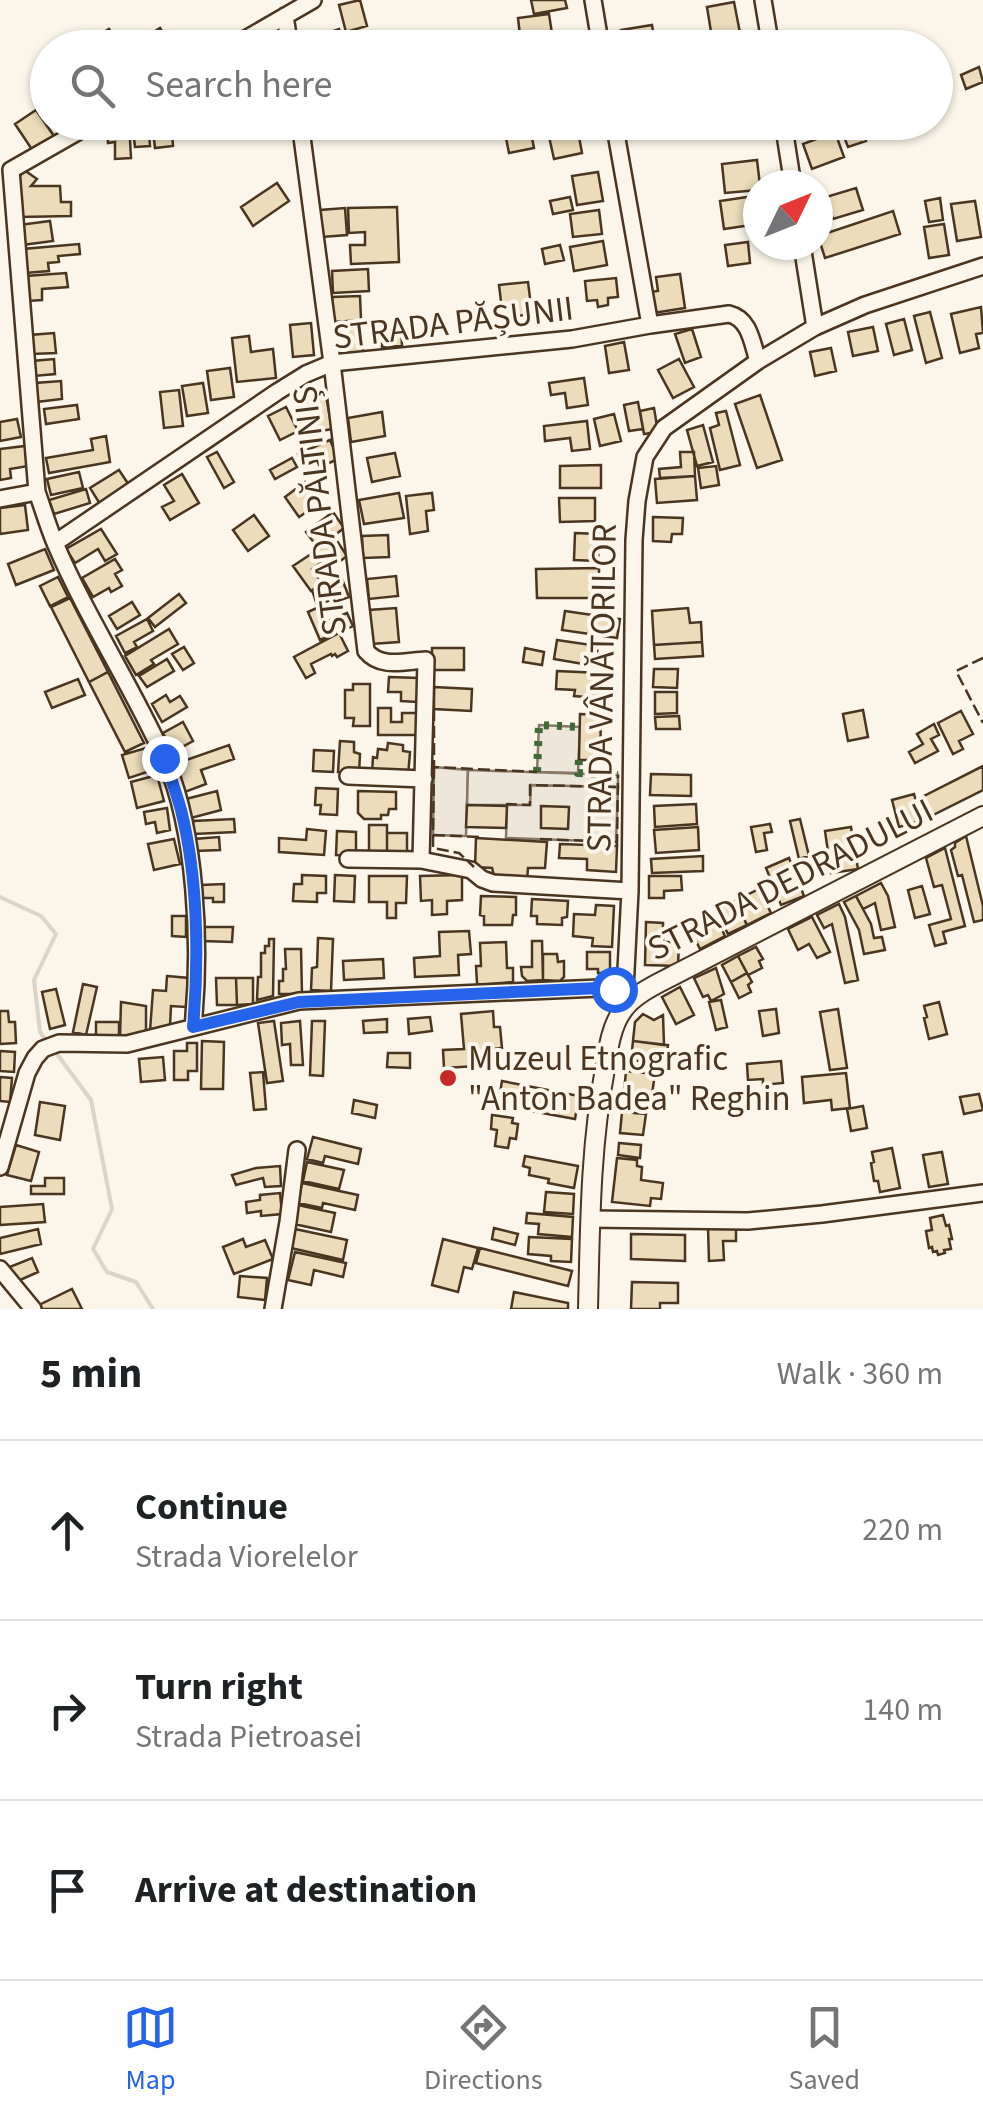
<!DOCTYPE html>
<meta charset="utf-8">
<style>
body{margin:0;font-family:"Source Sans 3",sans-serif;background:#f2f2f2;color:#202124}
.compass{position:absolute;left:743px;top:170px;width:90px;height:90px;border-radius:50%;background:#fff;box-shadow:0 2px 8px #0004;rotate:47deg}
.stop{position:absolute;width:30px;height:30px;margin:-22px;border:8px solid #2563eb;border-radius:50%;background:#fff}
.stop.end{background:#2563eb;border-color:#fff;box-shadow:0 2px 10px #0008}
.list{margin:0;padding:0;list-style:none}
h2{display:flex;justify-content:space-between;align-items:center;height:130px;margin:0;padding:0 40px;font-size:42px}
h2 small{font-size:32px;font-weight:400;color:#757577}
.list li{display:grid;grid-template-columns:65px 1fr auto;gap:30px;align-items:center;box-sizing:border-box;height:180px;padding:0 40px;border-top:2px solid #e0e0e0}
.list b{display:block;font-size:38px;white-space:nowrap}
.list p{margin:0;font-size:32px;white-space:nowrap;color:#757577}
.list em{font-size:32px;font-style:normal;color:#757577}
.icon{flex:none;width:55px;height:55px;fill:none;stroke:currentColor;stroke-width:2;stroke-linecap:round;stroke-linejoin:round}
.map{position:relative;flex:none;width:983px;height:1309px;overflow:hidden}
.search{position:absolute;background:#fff;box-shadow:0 2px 8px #0004;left:30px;right:30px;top:30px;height:110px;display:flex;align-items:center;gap:25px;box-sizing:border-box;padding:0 35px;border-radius:55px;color:#757577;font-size:38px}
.sheet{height:670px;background:#fff}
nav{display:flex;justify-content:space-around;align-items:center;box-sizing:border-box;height:140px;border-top:2px solid #e0e0e0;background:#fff;font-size:28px;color:#757577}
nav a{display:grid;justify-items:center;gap:5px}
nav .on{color:#2563eb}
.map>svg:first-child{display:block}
.green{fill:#ede6d9;stroke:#887966;stroke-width:2.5}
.parking{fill:#ede7d9;stroke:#887966;stroke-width:2.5}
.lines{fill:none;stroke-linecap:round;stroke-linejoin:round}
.stream{stroke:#dcd4c6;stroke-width:4}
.building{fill:#ecdcbc;stroke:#4a3520;stroke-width:2.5}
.minor-casing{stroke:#4a3520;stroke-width:20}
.major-casing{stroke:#4a3520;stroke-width:22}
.minor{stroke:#fbf6e9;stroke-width:15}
.major{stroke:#fbf6e9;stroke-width:18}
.hedge{stroke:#436837;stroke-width:8;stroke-dasharray:5 8;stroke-linecap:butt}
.fence{stroke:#4a3520;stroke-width:2.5;stroke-dasharray:12 5;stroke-linecap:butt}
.route{stroke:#2563eb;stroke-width:12}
.poi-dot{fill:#c62828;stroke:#fbf6e9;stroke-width:4}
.labels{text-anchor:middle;stroke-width:8;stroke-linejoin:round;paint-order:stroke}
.street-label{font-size:35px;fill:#4a3520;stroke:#fbf6e9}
.poi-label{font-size:35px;fill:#4a3520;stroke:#fbf6e9;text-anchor:start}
</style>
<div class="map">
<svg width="983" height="1309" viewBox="0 0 983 1309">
<rect width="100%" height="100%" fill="#fbf6e9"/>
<path class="green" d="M539 725 580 727 578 773 537 772Z
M434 767 468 770 466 836 433 835Z
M530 785 618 787 616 842 506 838 507 804Z"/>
<path class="parking" d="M468 770 618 775V787L531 785 530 805H467Z"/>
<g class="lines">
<path class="stream" d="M0 897 41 916 56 934 34 980 40 1032 48 1043
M54 1050 91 1100 112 1209 93 1249 107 1272 136 1282 153 1309"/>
</g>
<path class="building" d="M360 0 367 26 346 32 339 5Z
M531 0H565L567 8 534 14Z
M734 2 740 33 712 38 707 7Z
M549 14 553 40 521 44 518 18Z
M652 25 656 48H624L621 30Z
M160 28 172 48H139L136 43Z
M109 29 121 48H89L86 43Z
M339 29 345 48H313L310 39Z
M979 67 983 82 966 89 961 75Z
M36 110 54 136 33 151 15 124Z
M107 122H129L131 158 115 159V142L108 143Z
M132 122H148L150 146 135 147Z
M152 122H171L173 146 155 148Z
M577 126 582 153 554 159 548 132Z
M861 128 866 141 848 147 843 134Z
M835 132 844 157 812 169 803 144Z
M531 133 534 148 509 153 506 138Z
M757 160 760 185H758V190L725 193 722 164Z
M24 170 37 179 31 186H60L61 202H71V216L20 217 18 179Z
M598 172 603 201 577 205 572 176Z
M277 183 289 201 253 226 241 207Z
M856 188 863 210 833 219 826 197Z
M754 196 758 224 724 229 720 201Z
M570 197 573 210 553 214 550 201Z
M940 198 943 220 929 222 925 201Z
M975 201 981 237 957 241 951 204Z
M397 207 399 262 351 264 350 245H365V232L349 233 348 208Z
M345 208 347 235 322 237 320 210Z
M599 210 602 234 573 237 570 214Z
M893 211 900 234 825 258 818 236Z
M50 221 53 241 22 245 19 225Z
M944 224 949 255 929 258 924 227Z
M603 241 607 265 574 271 570 247Z
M748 242 750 263 728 266 725 245Z
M79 244 80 254 58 256 59 262 48 263 49 271 25 273 23 249Z
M560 245 564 260 545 264 542 249Z
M368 269 369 291 333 293 332 271Z
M66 273 68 287 42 289V300L28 301 26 276Z
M680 274 685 308 653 313 650 292 658 291 656 277Z
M616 278 618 297 608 298V305L598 307 597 300 587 301 585 281Z
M528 282 532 314 503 318 499 285Z
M360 296 361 320 334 322 332 297Z
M981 307 983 333 976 334 979 348 960 353 951 314Z
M930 312 942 358 926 363 914 316Z
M904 319 912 350 894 355 886 324Z
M311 323 314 355 293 357 290 325Z
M362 326 363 352 336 354 335 328Z
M401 326 402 346 382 347 381 327Z
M873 327 878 351 853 356 848 332Z
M692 329 701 357 685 363 675 334Z
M54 333 56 353 32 354 30 335Z
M249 336 251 352 273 349 276 378 237 382 232 338Z
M624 342 629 370 609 373 605 346Z
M831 348 836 371 815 376 810 352Z
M54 359 55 374 34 376 32 361Z
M679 359 694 387 673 398 658 370Z
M230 368 234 397 211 400 207 371Z
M584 378 588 405 567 408 565 393 551 395 549 383Z
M61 381 62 399 36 402 35 383Z
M203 383 208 413 187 416 182 386Z
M179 390 183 426 164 428 160 392Z
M325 390 332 429 311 433 304 393Z
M760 395 782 460 757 468 735 404Z
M638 402 643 429 629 431 624 405Z
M77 405 79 419 46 424 44 409Z
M286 407 298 431 280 440 268 416Z
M654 408 658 432 644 434 640 411Z
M726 411 740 465 720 470 710 428 719 425 716 413Z
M382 412 385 436 351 442 348 418Z
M614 414 621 441 600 446 594 419Z
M17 419 21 437 0 441V422Z
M587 421 590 449 572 451 570 438 545 441 544 426Z
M703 425 713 462 697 466 687 430Z
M106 436 110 462 49 473 46 458 93 450 91 439Z
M330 440 338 459 320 467 317 460 303 466 298 454Z
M25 446 28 466 10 469 11 478 0 480V449Z
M217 452 234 482 224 488 207 457Z
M680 452H694L695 476 660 478 659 469 681 467Z
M395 453 400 476 372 482 367 458Z
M292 458 297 467 275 479 270 470Z
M601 465V488H560V466Z
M716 466 719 485 701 488 698 468Z
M119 470 129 485 100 504 90 488Z
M79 472 83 488 51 495 47 479Z
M182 474 199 503 170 520 162 507 174 501 164 485Z
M695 476 697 500 657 503 655 479Z
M305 482 320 503 299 517 285 497Z
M86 489 90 503 54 514 49 500Z
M399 493 404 518 364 524 359 500Z
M432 493 434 510 426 511 428 531 410 534 406 496Z
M559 498H595V521L560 522Z
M25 505 28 530 0 534V508Z
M333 512 344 528 335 535 332 532 315 544 306 532Z
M254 515 269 536 248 551 233 530Z
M653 517 683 518 682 534H672L671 542 653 541Z
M101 529 117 554 105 561 98 549 75 563 66 549Z
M575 533 599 534 598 561 574 560Z
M388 535 389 557 363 558 362 536Z
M335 538 347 556 334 566 331 561 328 564 325 560 312 569 322 583 311 591 293 566Z
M45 549 54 570 16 585 8 564Z
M115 559 122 570 115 574 122 586 111 592 109 588 93 597 82 578Z
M599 568V598H537L536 569Z
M396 576 398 596 369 599 367 579Z
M58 577 68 597 50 606 40 586Z
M342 579 349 597 335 602 332 594 326 596 328 601 317 605 312 590Z
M179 594 186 603 155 627 148 618Z
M70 598 108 672 89 682 51 607Z
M132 602 140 615 117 629 109 616Z
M319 607 326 622 347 613 353 626 320 640 308 612Z
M396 608 399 642 371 644 369 610Z
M688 608 690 623 701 622 702 642 654 645 652 611Z
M565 611 620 619 617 638 562 630Z
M147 619 153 631 134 642 137 647 125 653 116 636Z
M169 629 178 644 151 660 154 664 136 675 125 656Z
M339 633 348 651 337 657 335 654 332 656 331 654 311 664 315 673 306 678 294 657Z
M557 640 598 646 595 666 554 659Z
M702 642 703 656 655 659 654 645Z
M184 647 194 663 183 670 172 654Z
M432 648H464V670H432Z
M525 648 544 652 542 665 523 662Z
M167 659 174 671 147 687 139 676Z
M654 669H678L677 688 653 687Z
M557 671 600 673 598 698 574 696 575 690 556 689Z
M108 672 144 743 125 752 89 682Z
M389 677 419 678 418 702 401 701V692H388Z
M78 679 85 695 52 708 45 692Z
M353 684H370V726H353L354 718H345V690H353Z
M434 687 472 689 471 711 434 709Z
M655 692H677V713L655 714Z
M166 695 170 702 180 696 187 707 162 722 152 704Z
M378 708H391V722H402V713H418V735H378Z
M863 710 868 737 848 741 843 714Z
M961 711 973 734 959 741 963 749 953 754 938 723Z
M580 714 601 715 600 760H579Z
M679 716 680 729H656L655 717Z
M183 722 193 741 173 752 163 733Z
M934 724 939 735 931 739 938 751 915 763 909 752 923 744 917 734Z
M340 741 354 742V752L360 754 359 773 338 772Z
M388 743 403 745V751L410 752 408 776 372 773 373 757 377 758 378 749 387 750Z
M229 745 234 759 201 770 206 784 185 792 175 764Z
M146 748 153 770 129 778 122 755Z
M314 750 334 751 333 772 313 771Z
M983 766V790L929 817 920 798Z
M651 774 691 775V796L650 795Z
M157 775 164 801 137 808 131 782Z
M316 788 338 789 337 815 320 814 321 805H315Z
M217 791 221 810 191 818 186 799Z
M358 791 396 792V809H389L388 815H381V819H364L358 813Z
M914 794 921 821 899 827 892 800Z
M696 804 697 824 655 827 654 806Z
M467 805 507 806 506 828 466 827Z
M541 806 569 807 568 829 541 828Z
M167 808 170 830 157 833 155 822 146 824 144 812Z
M234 819 235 832 194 834 193 821Z
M800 819 809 856 799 859 790 821Z
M770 824 772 832 764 833 767 850 756 852 751 827Z
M369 825H387V857L369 856Z
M698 827 699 850 656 853 654 830Z
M851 827 858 869 831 873 825 831Z
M307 829 326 831 324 855 279 852V838L306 840Z
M337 831 356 832V856L336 855Z
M387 833H407V857H387Z
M966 836 983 906V920L974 922 962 875 958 876 951 850 955 847V843Z
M219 837 220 850 195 851 194 839Z
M476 838 547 842 545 868H528L527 881 495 879 492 868 475 867Z
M174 839 180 864 154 870 148 844Z
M560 844 617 846 616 872 587 870V859L559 858Z
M945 848 965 926 943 932 946 943 935 946 929 925 951 919 942 885 934 887 926 858Z
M703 856V871L652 873 651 859Z
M789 858 804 896 781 905 766 868Z
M302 875 326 876V893H317V902L293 901 294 884H302Z
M335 875 355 876 354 902 334 901Z
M462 875V900L447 901V914L432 915V900L421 901 420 876Z
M369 876H407L406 903H396V918H387V902H369Z
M649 876H681L682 890 664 891V898H649Z
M881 883 888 896 895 927 881 930 875 903 863 909 856 896Z
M224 884V902H213V898H201V885Z
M922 886 930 914 915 918 908 890Z
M759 889 771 913 747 925 735 901Z
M481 896 516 897V915H513L512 925H484V916L480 915Z
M856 896 871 924 874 938 882 937 885 950 864 954 859 930 844 902Z
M532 899 568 901 567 917 562 918V925L537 924V916H531Z
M735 901 747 925 728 934 716 910Z
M839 904 845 917 858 980 845 983 832 924 824 928 817 915Z
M596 905 614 906 612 947 592 946 593 938 573 936 574 914 595 915Z
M172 916H186V937L172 936Z
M812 917 830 952 817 958 809 944 798 950 788 929Z
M716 918 725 936 700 949 691 931Z
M646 922 663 923V942H679L678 966 645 965Z
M204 927H233L232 942 203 941Z
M469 931 471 954 458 955 459 975 415 977 414 958 440 956 439 932Z
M318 938 333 939 331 991 311 990 312 968 317 967Z
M269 939H274L273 996 257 1000 258 977H261V953H265V946H269Z
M532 941H542L543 980 527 981 522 976 521 967H532Z
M506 942 507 968H513V982L479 985 477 983 476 966H481L480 943Z
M756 947 763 959 759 961 762 968 748 975 738 956Z
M285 949H301L302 994H279V981H283V969H286Z
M587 952H610V973H598V969H587Z
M543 954H557L558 962 564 961V977L560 981 543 980Z
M738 956 747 973 731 982 722 965Z
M383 959 384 978 344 980 343 961Z
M716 968 724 994 711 1001 708 995 703 997 694 978Z
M747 973 752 982 748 985 751 992 739 998 731 982Z
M167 976 189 978 186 1007 171 1006 170 1026 150 1031 153 990 166 991Z
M216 978H236L237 1005H217Z
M236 978H253V1004L237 1005Z
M83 984 97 987 86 1035 73 1032Z
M680 987 694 1015 676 1024 662 997Z
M56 989 65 1025 50 1029 42 992Z
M721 1000 727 1027 716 1030 709 1002Z
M121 1002 146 1006V1032L120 1038Z
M939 1002 947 1034 929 1039 924 1018 927 1017 924 1006Z
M776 1009 779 1033 763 1036 759 1011Z
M838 1009 847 1068 830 1070 820 1012Z
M0 1011H8L9 1022H15L16 1043 0 1044Z
M493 1011 494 1027H500L502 1048 493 1049 494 1065 444 1068 443 1050 464 1049 461 1014Z
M643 1014 654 1020 663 1015 664 1045 633 1041 635 1022Z
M430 1017 432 1031 409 1034 408 1019Z
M387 1019V1032L364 1033 363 1021Z
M274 1021 283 1081 267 1083 258 1023Z
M300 1021 303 1065H291L290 1044 282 1045 281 1023Z
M312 1021H325L323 1076 310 1075Z
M96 1022H119V1038H96Z
M202 1041 224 1042 223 1089H201Z
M633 1041 668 1045 666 1060 647 1058V1062L631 1060Z
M187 1043H197V1071H188V1080H174V1051H187Z
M0 1051 15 1052 14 1072 0 1071Z
M388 1053H410V1068L387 1067Z
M163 1057 165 1080 141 1082 139 1059Z
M781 1061 783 1083 763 1085V1079L748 1080 747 1064Z
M626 1071 655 1074 652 1094 624 1093Z
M263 1072 266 1109 254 1110 250 1073Z
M846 1073 850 1108 832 1110 831 1100 804 1103 802 1077Z
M0 1077 12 1078 10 1102 0 1101Z
M502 1081 579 1096 575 1119 498 1105Z
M979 1094 983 1110 964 1114 960 1097Z
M354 1100 377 1105 375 1118 352 1113Z
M40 1102 65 1106 60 1140 35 1135Z
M863 1106 867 1128 851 1131 847 1109Z
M622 1112 646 1114 643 1135 620 1133Z
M492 1115 513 1118 512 1123 518 1124 516 1139 510 1138 508 1148 495 1146 497 1130 491 1129Z
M313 1137 361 1149 358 1164 325 1156 323 1163 307 1159Z
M619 1143 641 1145 640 1158 618 1155Z
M16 1145 39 1152 31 1181 7 1175Z
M892 1148 900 1188 880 1192 878 1181H874L871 1163 874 1162 872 1152Z
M942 1152 948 1184 929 1187 923 1155Z
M525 1156 578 1166 574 1188 548 1183 549 1179 529 1175 530 1168 523 1166Z
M617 1158 637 1160V1166L642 1167 641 1180 663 1183 661 1199 651 1198 650 1206 612 1202Z
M307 1162 344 1170 339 1189 303 1181Z
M280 1166 281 1186 265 1187 263 1178 236 1185 232 1175 256 1168Z
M45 1178H64V1194H31V1186H45Z
M302 1183 358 1195 355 1210 323 1203 322 1208 298 1203Z
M546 1192 574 1194 573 1214 544 1212Z
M280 1193 282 1214 261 1216V1211L247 1213 246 1202 260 1200V1195Z
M43 1204 45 1222 0 1225V1207Z
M298 1205 335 1213 331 1232 294 1224Z
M527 1213 573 1217 572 1237 538 1234 539 1224 526 1223Z
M943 1215 946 1226 949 1225 952 1239H949L951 1249 944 1250 945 1253 938 1255 937 1251 933 1252 932 1247 929 1248 926 1231 932 1230 930 1218Z
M494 1228 518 1234 515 1245 492 1239Z
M708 1228H736V1241H723L724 1260 709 1261Z
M38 1229 41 1244 0 1254V1238Z
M295 1229 347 1240 343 1260 291 1248Z
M631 1234 685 1235V1261L631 1259Z
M529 1237 572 1239 571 1262 551 1261V1256L528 1254Z
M243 1239 246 1247 265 1240 273 1259 234 1274 223 1247Z
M443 1239 478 1248 472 1269 464 1267 458 1292 432 1285Z
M480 1248 572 1271 568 1286 476 1263Z
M295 1252 346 1263 343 1277 314 1270 311 1285 288 1280Z
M32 1258 38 1272 18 1281 7 1268Z
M240 1276 267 1278 265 1300 238 1297Z
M632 1282 678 1283V1303H660V1309H631Z
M72 1289 82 1309H41L39 1305Z
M514 1292 568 1303V1309H511Z"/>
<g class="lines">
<g class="minor-casing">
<path id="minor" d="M593 0 601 48
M763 0 771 48
M285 16 290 48
M230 48 313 0
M95 122 11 170 37 492C43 509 48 526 55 543 86 616 130 683 163 755 197 830 201 946 193 1027
M300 122 332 363 366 651C381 669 405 661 426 660L421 860 471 870 482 879 493 883 630 891
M614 122 650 325
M783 122 793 185
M802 245 815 327
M0 499 37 492
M55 543 277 392 306 374 332 363 572 339 650 325 729 314C750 319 752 343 758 361
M348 776 424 779
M348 859 421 860
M628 1003 625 990 630 891 634 540 637 501 645 457 664 428 758 361 815 327 865 305 983 266
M0 1167 27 1073 35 1058 43 1049 59 1043 127 1044 299 1001 599 988 625 990
M590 1219 748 1221 822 1214 983 1193
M0 1269 33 1309
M273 1309 288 1222 297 1150"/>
</g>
<g class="major-casing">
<path id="major" d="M588 1309C590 1229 590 1148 605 1069 608 1050 611 1026 623 1010 634 994 657 984 674 975L983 816"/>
</g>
<use href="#minor" class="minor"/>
<use href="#major" class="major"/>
<path class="hedge" d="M579 760 578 773 618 775
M537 772 539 725 580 727"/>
<path class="fence" d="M983 658 956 671 983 723
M434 709V767L537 772
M434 767 433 835 480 837
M507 806V804L530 805V785L618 787
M433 835V848L459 853 474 867
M540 839 616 842
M617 846 618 775"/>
</g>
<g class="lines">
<path class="route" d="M164 758C170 775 176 792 181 810 198 877 199 959 193 1027L299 1002 599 988 614 989"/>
</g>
<circle class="poi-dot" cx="448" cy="1078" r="10"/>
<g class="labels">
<g class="street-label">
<text transform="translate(453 322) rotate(-7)" y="12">STRADA PĂȘUNII</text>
<text transform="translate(319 511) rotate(-97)" y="12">STRADA PĂLTINIȘ</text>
<text transform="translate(601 688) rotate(-89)" y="12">STRADA VÂNĂTORILOR</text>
<text transform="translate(790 879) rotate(-27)" y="12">STRADA DEDRADULUI</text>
</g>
<g class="poi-label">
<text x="468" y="1070">Muzeul Etnografic<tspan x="468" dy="40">"Anton Badea" Reghin</tspan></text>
</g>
</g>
</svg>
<svg class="compass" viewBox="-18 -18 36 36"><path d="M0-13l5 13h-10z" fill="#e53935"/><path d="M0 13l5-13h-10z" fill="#757577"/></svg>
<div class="stop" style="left:614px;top:989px"></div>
<div class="stop end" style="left:164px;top:758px"></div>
<div class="search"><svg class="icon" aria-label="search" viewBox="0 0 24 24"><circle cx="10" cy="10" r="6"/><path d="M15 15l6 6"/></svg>Search here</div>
</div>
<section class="sheet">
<h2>5 min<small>Walk · 360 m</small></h2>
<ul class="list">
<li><svg class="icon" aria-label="ahead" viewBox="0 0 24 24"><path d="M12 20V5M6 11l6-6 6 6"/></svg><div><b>Continue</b><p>Strada Viorelelor</p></div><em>220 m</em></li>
<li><svg class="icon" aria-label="right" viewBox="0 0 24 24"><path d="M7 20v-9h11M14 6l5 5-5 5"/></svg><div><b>Turn right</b><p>Strada Pietroasei</p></div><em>140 m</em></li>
<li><svg class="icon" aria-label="arrive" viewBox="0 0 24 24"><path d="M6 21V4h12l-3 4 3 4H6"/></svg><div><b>Arrive at destination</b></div></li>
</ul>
</section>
<nav>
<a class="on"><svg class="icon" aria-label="map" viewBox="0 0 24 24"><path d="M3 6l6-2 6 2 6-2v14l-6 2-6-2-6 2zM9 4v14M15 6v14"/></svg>Map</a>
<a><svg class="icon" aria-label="directions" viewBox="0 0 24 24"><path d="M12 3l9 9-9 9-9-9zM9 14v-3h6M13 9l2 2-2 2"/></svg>Directions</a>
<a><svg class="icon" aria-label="saved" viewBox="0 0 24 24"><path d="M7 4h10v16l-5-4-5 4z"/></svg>Saved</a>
</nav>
